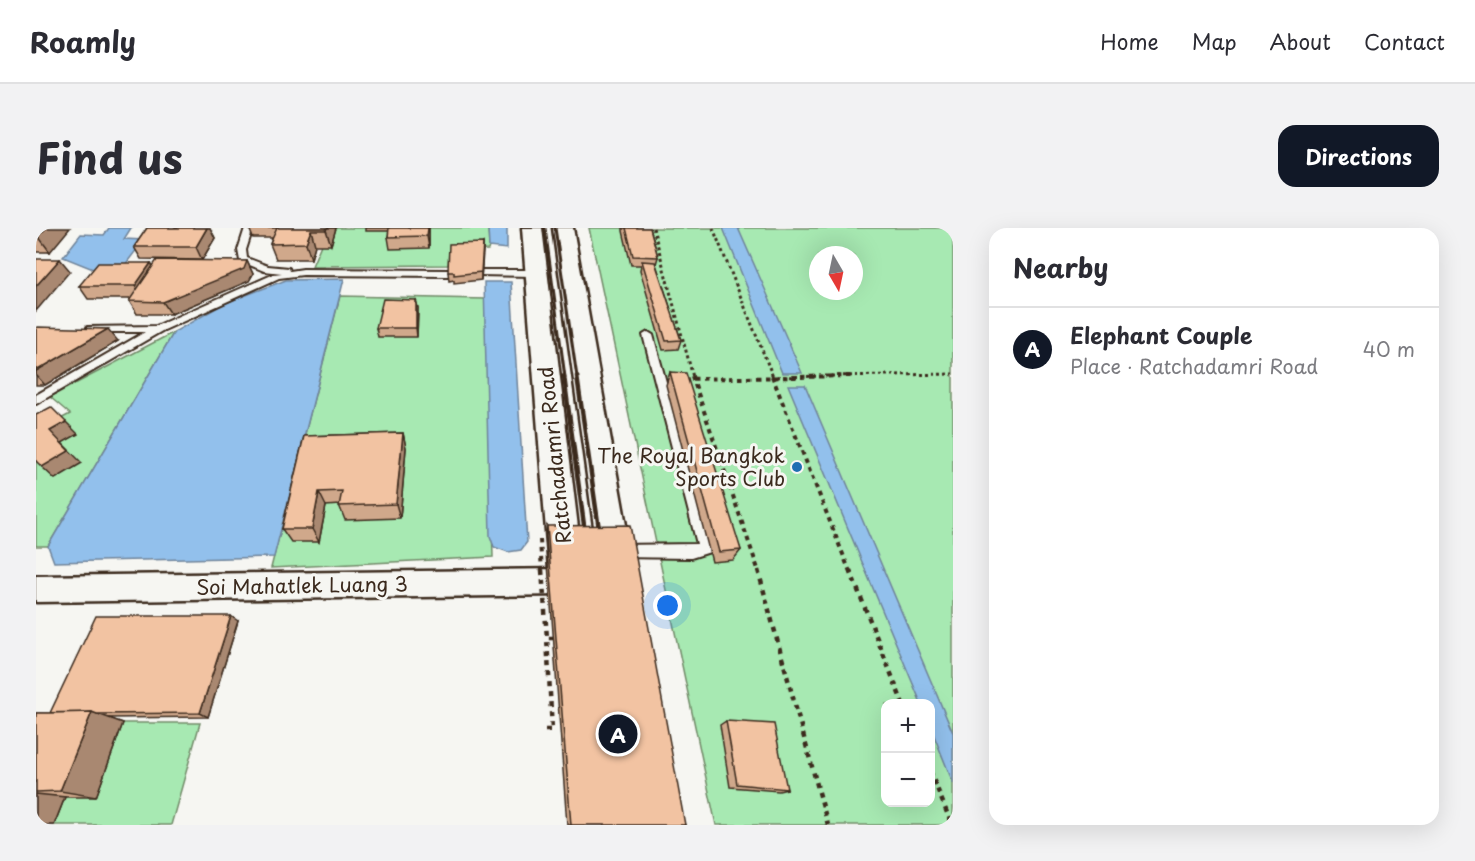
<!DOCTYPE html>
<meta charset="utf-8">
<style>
body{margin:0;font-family:"Playpen Sans",sans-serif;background:#f2f2f3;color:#2b2b33}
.controls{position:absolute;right:18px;bottom:18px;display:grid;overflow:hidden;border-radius:12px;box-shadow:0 6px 24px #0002}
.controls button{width:54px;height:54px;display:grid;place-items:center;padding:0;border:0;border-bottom:2px solid #e1e1e2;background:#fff;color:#2b2b33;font:30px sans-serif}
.compass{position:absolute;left:773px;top:18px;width:54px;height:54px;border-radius:50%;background:#fff;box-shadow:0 6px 24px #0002;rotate:171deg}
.you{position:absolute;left:632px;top:378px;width:21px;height:21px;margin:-15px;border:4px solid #fff;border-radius:50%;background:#1a73e8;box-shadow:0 0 0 9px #1a73e833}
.badge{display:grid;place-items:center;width:39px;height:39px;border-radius:50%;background:#111827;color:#fff;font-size:20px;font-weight:700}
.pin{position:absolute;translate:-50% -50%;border:3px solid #fff;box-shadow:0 2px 6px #0006}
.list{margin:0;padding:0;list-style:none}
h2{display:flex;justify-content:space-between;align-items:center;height:78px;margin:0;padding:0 24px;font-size:26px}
h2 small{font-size:20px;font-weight:400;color:#7c7c81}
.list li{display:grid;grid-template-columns:39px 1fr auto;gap:18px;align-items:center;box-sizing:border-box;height:84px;padding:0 24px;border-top:2px solid #e1e1e2}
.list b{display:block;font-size:22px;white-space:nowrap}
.list p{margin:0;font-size:20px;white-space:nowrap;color:#7c7c81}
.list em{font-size:20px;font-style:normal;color:#7c7c81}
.map{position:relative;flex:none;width:917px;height:597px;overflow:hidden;border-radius:18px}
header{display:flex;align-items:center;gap:36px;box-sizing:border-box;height:84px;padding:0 30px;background:#fff;border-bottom:2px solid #e1e1e2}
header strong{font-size:28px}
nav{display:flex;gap:33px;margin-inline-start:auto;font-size:21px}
.intro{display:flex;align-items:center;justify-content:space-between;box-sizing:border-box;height:144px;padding:0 36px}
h1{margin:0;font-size:42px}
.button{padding:15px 27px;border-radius:18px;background:#111827;color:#fff;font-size:21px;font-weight:700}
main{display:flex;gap:36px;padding:0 36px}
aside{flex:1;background:#fff;border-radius:18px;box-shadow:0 6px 24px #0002}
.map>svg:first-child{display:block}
.green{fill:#a7e9b2;stroke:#718a68;stroke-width:1.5;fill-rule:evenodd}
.water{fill:#92c0ec;stroke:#6f849a;stroke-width:1.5}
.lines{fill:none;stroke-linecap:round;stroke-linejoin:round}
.service-casing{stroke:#3b2a1e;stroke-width:4}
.minor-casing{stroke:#3b2a1e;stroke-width:5}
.secondary-casing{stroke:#3b2a1e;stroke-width:5}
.path-far2{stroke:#3b2a1e;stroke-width:3;stroke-dasharray:3 3;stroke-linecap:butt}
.path-far1{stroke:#3b2a1e;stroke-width:4;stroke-dasharray:4.5 4.5;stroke-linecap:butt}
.path{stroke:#3b2a1e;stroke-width:4.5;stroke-dasharray:5 5;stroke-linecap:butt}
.service{fill:#f6f6f2;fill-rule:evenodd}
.minor{fill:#f6f6f2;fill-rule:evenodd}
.secondary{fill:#f6f6f2;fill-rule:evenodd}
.rail-far1{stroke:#3b2a1e;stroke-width:3}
.rail{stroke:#3b2a1e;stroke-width:4.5}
.path-bridge-far1{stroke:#3b2a1e;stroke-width:4;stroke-dasharray:4.5 4.5;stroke-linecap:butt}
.path-bridge{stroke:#3b2a1e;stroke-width:4.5;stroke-dasharray:5 5;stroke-linecap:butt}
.wall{fill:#d0a88b;stroke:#3b2a1e;stroke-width:1.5}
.shaded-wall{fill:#a98871;stroke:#3b2a1e;stroke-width:1.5}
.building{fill:#f2c3a2;stroke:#3b2a1e;stroke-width:1.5}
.poi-dot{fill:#1f6fb2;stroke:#f6f6f2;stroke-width:2}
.labels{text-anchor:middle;stroke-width:6;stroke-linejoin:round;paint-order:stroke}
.street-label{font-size:20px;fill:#3b2a1e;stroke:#f6f6f2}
.poi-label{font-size:20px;fill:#3b2a1e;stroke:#f6f6f2;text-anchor:end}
</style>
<header>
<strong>Roamly</strong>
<nav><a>Home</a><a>Map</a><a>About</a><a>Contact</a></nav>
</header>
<div class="intro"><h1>Find us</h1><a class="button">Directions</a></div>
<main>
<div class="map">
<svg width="917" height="597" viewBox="0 0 917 597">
<rect width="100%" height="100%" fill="#f6f6f2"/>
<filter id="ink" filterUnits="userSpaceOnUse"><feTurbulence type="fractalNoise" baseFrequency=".0167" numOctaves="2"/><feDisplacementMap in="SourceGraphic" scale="12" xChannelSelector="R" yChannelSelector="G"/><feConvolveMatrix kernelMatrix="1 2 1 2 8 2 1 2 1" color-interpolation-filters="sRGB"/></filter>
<g filter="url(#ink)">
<path class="green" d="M292 0H452L453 19 452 22 413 23 412 37 276 38Z
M553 0H917V597H680ZM782 27H818V63H782ZM850 476H894V574H850Z
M304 68 449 71 457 329 235 340Z
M138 104 12 318H0V204L34 186 14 169Z
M87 495H164L135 597H18L29 569Z"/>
<path class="water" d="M73 0H95L88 11 108 12 85 42 62 43 27 29 45 6 68 7Z
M452 0H471V21L453 19Z
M687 0H702L766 145H746Z
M308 51 238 329 18 334 12 318 138 104 189 75 250 52Z
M448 54H475L491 314 485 322 472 324 458 319 454 308Z
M752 157H769L917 505V555L895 500 894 476 885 475Z"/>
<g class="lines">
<g class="service-casing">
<path id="service" d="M209 0H217L210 22 211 30 232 38 253 40 254 43 267 41 413 42 418 45 413 48 267 47 243 50 126 103 0 176V167L109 104H55L51 103V99L120 98 238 46 246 45 228 43 204 33 202 22Z
M445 42H501L506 45 501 48 442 47V43Z
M612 104 617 107 676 320 674 324 655 330 580 329 575 327 573 323 575 319 580 317 661 316 607 107Z"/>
</g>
<g class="minor-casing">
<path id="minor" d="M531 341 541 345 545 354 541 363 531 367 0 374V348Z"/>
</g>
<g class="secondary-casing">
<path id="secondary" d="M486 0H506L547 341 542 352 530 356 518 352 513 341Z
M517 0H537L598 342 593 353 581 357 569 353 564 342Z"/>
</g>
<path class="path-far2" d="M617 0 657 149
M677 0 737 149
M735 149 917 146"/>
<path class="path-far1" d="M656 148 723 344
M736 148 814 344
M648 151 816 148"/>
<path class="path" d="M722 342 792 597
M814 342 867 476
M509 502H516L511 410
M894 543 916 597"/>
<use href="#service" class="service"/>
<use href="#minor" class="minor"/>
<use href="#secondary" class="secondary"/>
<path class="rail-far1" d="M509 0 529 149
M519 0 541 149"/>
<path class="rail" d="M528 148 550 312
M541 148 565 315"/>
<path class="path-bridge-far1" d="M504 312 506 344"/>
<path class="path-bridge" d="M506 342 511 410H520"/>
</g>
<path class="wall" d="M0 0 14 24H0Z
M111 0H174L179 10 166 32 105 31 98 19Z
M213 0H300L295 17H279L275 31H240L234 16 236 10H217Z
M329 0H393V20L354 21 352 9 353 3H329Z
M587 0H614L622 29 620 36 645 112 642 121 627 122 604 42 605 37H595L587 3Z
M447 15 445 52 418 55V52L413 53 412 44Z
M211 33 217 46 213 53 135 86H101L93 73 94 71H52L43 58 115 35 117 38Z
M380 72 382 80 381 109H342L340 100Z
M0 101 82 113 9 157H0Z
M634 144 705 322 697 332 676 334 630 157Z
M367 205 370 220 364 290 309 292 303 277 290 278 283 314H255L246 301 268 208Z
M511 298 649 597H531L510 308Z
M202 393 172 489 72 490 87 495 60 569H29L18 597H0V485H14Z
M690 493 751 561 743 563 694 559 684 497Z"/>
<path class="shaded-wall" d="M10 0H34L14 24 2 8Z
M171 0H174L179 10 166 32 160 19Z
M291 0H300L295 17 290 2Z
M392 0H393V20L391 8Z
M275 2 279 17 275 31 270 15Z
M447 15V24L445 52V44Z
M24 31 34 43 0 83V58Z
M211 33 217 46 213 53 135 86 127 74Z
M115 35 123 47 107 71 99 58Z
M380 72 382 80 381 109 380 100Z
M72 101 82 113 9 157 0 147V143Z
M30 194 42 206 26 215 46 235 19 251 6 239 14 203Z
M367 205 370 220 364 290 360 276Z
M283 264 290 278 283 314 276 301Z
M195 388 202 393 172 489 164 485Z
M56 484 87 495 60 569 24 563Z
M0 566 29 569 18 597H0Z"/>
<path class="building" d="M0 0H10L2 8H0Z
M111 0H171L160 19H98Z
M241 0H291L290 2H275L270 15 234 16Z
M353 0H392L391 8 352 9Z
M590 0H614L622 29 597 28Z
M447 15 445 44 418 47V44H412L413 16Z
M0 31H24L0 58Z
M121 32 211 33 208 41 127 74 93 73Z
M606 33 619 34 645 112 630 113Z
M62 35H115L99 58H43Z
M347 71 380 72V100H340Z
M1 99 72 101 0 143V101Z
M634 144 650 145 705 322 683 324Z
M15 179 30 194 14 203 33 223 6 239 0 233V187Z
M367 205 360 276 303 278 306 263 283 264 276 301H246L268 208Z
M594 297 649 597H535L511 298Z
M60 388H195L164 485 61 486 56 484 14 485Z
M56 484 24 563 0 564V485Z
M690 493 738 496 751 561 701 556Z"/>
</g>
<circle class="poi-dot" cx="761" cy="239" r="6"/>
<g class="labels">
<g class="street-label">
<text transform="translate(519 227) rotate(-96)" y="7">Ratchadamri Road</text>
<text transform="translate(266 358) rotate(-1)" y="7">Soi Mahatlek Luang 3</text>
</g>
<g class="poi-label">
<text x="749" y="235">The Royal Bangkok<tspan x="749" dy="23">Sports Club</tspan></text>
</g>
</g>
</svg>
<div class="controls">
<button>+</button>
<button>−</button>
</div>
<svg class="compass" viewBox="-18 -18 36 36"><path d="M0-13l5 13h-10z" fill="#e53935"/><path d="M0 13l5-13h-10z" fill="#7c7c81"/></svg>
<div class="you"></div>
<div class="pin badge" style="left:582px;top:506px">A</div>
</div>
<aside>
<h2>Nearby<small></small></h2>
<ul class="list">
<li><span class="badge">A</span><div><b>Elephant Couple</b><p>Place · Ratchadamri Road</p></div><em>40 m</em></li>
</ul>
</aside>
</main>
